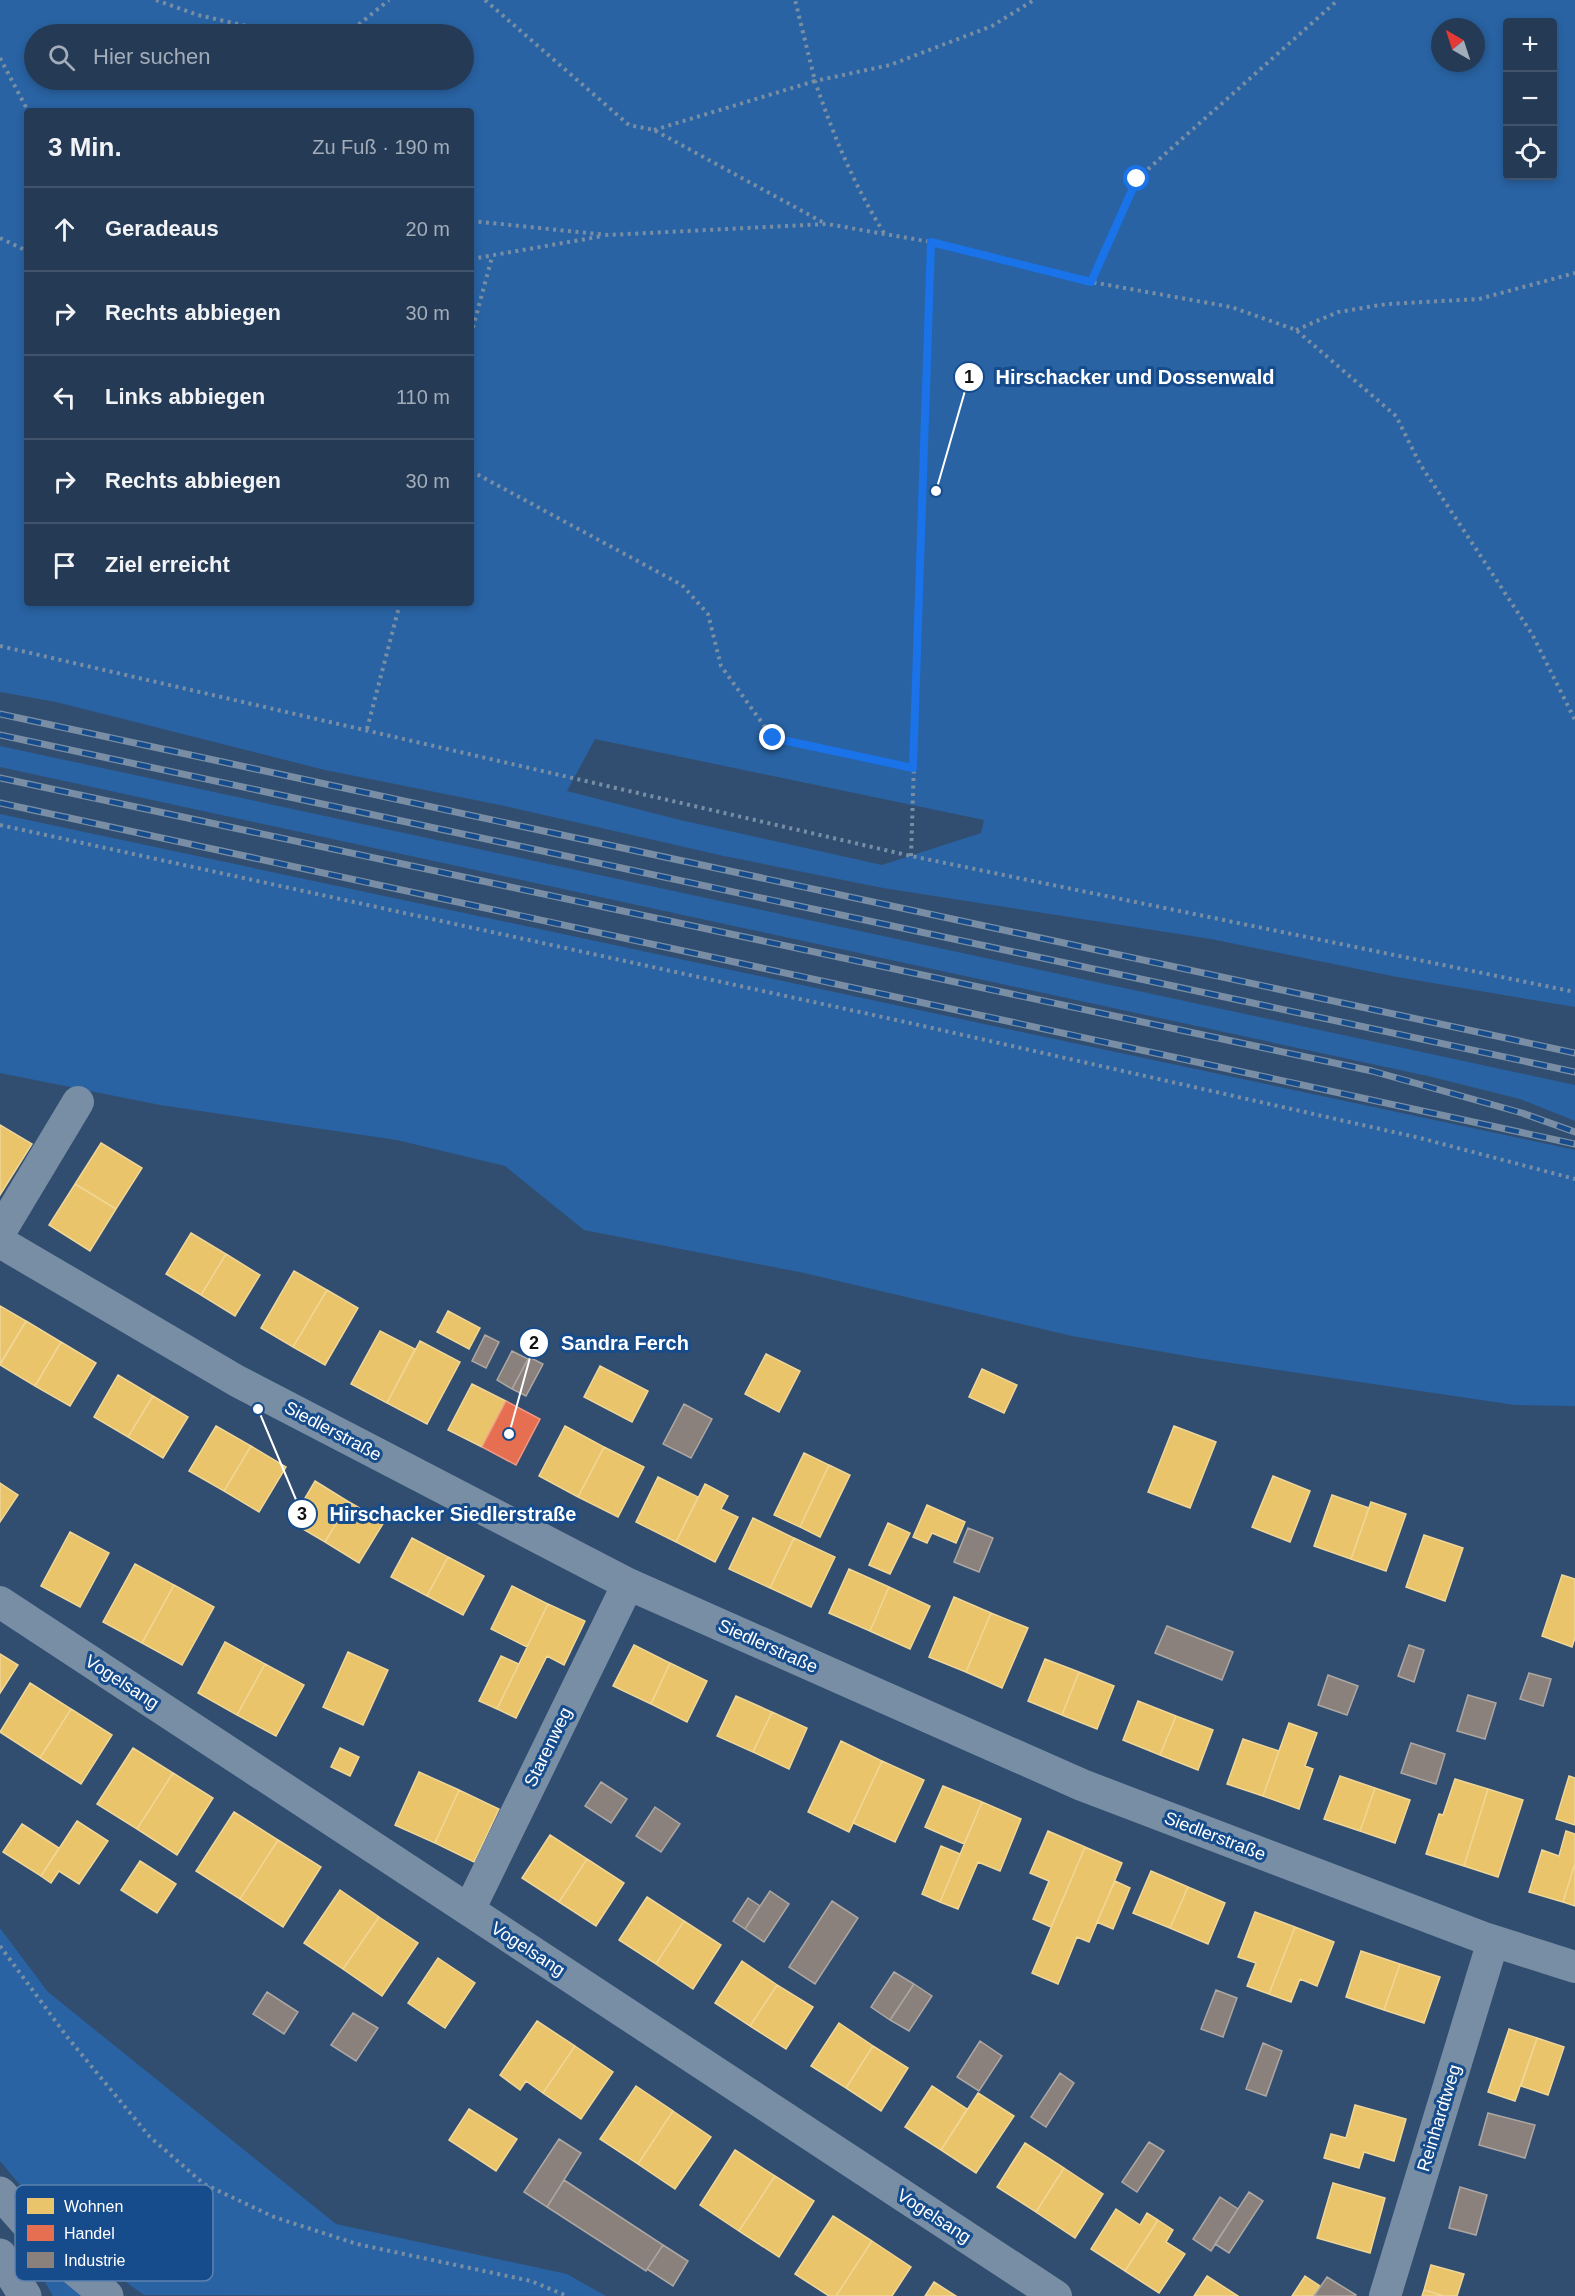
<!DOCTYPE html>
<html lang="de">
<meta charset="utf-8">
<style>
body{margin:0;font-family:Helvetica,sans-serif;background:#2d415b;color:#f1f3f6}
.controls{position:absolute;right:18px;top:18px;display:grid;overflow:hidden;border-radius:6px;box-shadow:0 3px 9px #0003}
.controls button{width:54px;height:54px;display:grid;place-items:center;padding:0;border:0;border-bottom:2px solid #42546c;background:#253a55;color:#f1f3f6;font:30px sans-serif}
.compass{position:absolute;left:1431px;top:18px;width:54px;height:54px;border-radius:50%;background:#253a55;box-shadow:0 3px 9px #0003;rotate:321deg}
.stop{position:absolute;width:18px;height:18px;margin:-14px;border:4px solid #1a73e8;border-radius:50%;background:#fff}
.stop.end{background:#1a73e8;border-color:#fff;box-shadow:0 2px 6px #0008}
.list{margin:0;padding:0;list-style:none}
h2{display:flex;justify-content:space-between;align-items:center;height:78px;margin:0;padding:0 24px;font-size:26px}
h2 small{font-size:20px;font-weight:400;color:#a3adb9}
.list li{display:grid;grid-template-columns:39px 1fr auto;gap:18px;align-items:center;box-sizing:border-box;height:84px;padding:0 24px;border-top:2px solid #42546c}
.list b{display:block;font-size:22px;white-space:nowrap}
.list em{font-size:20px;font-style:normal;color:#a3adb9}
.icon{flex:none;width:33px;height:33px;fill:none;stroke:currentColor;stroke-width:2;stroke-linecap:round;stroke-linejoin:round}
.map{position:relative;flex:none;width:1575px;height:2296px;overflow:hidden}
.search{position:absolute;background:#253a55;box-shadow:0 3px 9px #0003;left:24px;top:24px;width:450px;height:66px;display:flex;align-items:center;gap:15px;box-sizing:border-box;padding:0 21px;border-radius:33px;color:#a3adb9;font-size:22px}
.panel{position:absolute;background:#253a55;box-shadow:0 3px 9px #0003;left:24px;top:108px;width:450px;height:498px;border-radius:6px}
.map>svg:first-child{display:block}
.green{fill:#2963a3;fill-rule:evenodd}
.homes{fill:#e9c46a;stroke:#f0d697;stroke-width:1.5}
.shops{fill:#e76f51;stroke:#ee9a85;stroke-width:1.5}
.industry{fill:#8a817c;stroke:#ada7a3;stroke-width:1.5}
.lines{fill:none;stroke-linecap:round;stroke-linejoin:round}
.path{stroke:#788ea5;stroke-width:4;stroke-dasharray:3 4.5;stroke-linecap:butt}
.street{stroke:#788ea5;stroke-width:32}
.highway{stroke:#798ea4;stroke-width:33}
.rail-casing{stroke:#798ea4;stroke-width:7}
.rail{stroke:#164c8c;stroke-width:4.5;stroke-dasharray:14;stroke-linecap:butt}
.route{stroke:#1a73e8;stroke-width:8}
.labels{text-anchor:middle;stroke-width:6;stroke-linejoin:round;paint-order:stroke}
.street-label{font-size:18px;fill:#fff;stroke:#164c8c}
.key{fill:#164c8c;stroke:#5c82ae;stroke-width:1.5}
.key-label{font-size:16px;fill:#fff}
.leader{fill:none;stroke:#fff;stroke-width:2}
.callout-dot{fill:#fff;stroke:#164c8c;stroke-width:2}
.mark-label{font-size:18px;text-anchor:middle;font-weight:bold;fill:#111}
.callout-label{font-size:20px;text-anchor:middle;font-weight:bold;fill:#fff;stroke:#164c8c;stroke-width:6;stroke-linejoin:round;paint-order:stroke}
</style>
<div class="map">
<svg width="1575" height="2296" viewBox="0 0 1575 2296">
<rect width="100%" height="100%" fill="#314e71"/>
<path class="green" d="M0 0H1575V1007L1397 977 1211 939 883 888 724 856 505 806 325 770 56 702 0 692ZM1508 22H1552V176H1508ZM1440 27H1476V63H1440ZM34 34H464V80H34ZM27 111H471V603H27ZM595 739 984 820 981 833 882 865 676 819 567 791Z
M0 746 1575 1085V1121L1520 1099 1432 1077 0 767Z
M0 814 1575 1150V1406L1515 1405 1198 1358 1072 1336 804 1273 584 1230 505 1166 397 1140 160 1105 0 1073Z
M0 1928 48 1992 336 2224 567 2274 606 2296 144 2295C90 2257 42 2213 0 2161Z
M23 2244 84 2296H53Z"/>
<path class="homes" d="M0 1125 32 1144 0 1195Z
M101 1143 142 1168 116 1209 75 1184Z
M75 1184 116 1209 90 1251 49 1225Z
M191 1233 226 1254 201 1295 166 1274Z
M226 1254 260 1275 235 1316 201 1295Z
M294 1271 327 1290 293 1347 261 1328Z
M327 1290 358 1308 325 1365 293 1347Z
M0 1306 26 1321 0 1364Z
M448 1311 480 1328 469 1349 437 1332Z
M26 1321 61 1342 35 1386 0 1365Z
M380 1331 415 1349 387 1403 351 1384Z
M420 1341 460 1362 427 1424 387 1403Z
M61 1342 96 1363 70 1406 35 1386Z
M766 1354 800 1371 779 1412 745 1394Z
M600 1366 648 1391 632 1422 584 1397Z
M982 1369 1017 1385 1004 1413 969 1397Z
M118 1375 153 1396 128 1437 94 1417Z
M472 1384 506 1401 482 1447 448 1430Z
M153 1396 188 1417 163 1458 128 1437Z
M216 1426 251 1446 224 1491 189 1471Z
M565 1426 604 1447 578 1497 539 1476Z
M1174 1426 1216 1442 1190 1508 1148 1492Z
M251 1446 286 1467 259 1512 224 1491Z
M604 1447 644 1467 618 1517 578 1497Z
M804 1453 829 1465 800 1527 774 1515Z
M829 1465 850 1475 820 1537 800 1527Z
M1273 1476 1310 1491 1290 1542 1252 1527Z
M658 1477 698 1497 676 1542 636 1522Z
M315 1481 349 1502 325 1542 291 1522Z
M0 1483 18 1495 0 1522Z
M705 1484 728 1496 721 1509 738 1517 715 1562 676 1542Z
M1332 1495 1369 1508 1351 1559 1314 1546Z
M349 1502 384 1522 359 1563 325 1542Z
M1371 1502 1406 1514 1386 1571 1351 1559Z
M927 1505 965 1522 956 1543 932 1533 927 1543 913 1537Z
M753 1518 794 1538 770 1588 729 1569Z
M888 1523 910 1533 890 1574 869 1565Z
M70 1532 109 1553 80 1607 41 1586Z
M1424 1535 1463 1548 1445 1601 1406 1587Z
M412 1538 448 1557 427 1596 391 1577Z
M794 1538 835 1557 811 1607 770 1588Z
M448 1557 484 1576 463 1615 427 1596Z
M135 1564 174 1585 142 1643 103 1622Z
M849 1569 889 1587 870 1631 829 1613Z
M1562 1575 1575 1579V1638L1572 1647 1542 1636Z
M174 1585 214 1607 182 1665 142 1643Z
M512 1586 548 1604 527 1647 491 1629Z
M889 1587 930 1606 910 1649 870 1631Z
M954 1597 991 1613 966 1672 929 1657Z
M548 1604 585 1621 564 1665 547 1656 516 1718 497 1709Z
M991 1613 1028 1628 1002 1688 966 1672Z
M225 1642 265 1664 237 1715 198 1693Z
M634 1645 670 1663 651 1704 613 1686Z
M348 1652 388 1670 363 1725 323 1707Z
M0 1654 18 1665 0 1693Z
M501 1656 519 1664 497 1709 479 1701Z
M1045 1659 1079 1672 1062 1715 1028 1701Z
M670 1663 707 1681 687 1722 651 1704Z
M265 1664 304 1685 276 1736 237 1715Z
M1079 1672 1114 1686 1097 1729 1062 1715Z
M30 1683 71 1709 40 1758 0 1732Z
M736 1696 772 1712 753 1752 717 1736Z
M1138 1701 1176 1716 1160 1755 1123 1740Z
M71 1709 112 1735 81 1784 40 1758Z
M772 1712 807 1728 789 1769 753 1752Z
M1176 1716 1213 1730 1198 1770 1160 1755Z
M1289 1723 1317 1733 1305 1766 1313 1769 1299 1809 1263 1796Z
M1243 1739 1279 1751 1263 1796 1227 1784Z
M841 1741 882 1761 849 1832 808 1812Z
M133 1748 173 1773 137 1829 97 1804Z
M340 1748 359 1757 350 1776 331 1767Z
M882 1761 924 1780 895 1842 853 1823Z
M419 1772 459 1790 435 1843 395 1825Z
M173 1773 213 1798 177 1855 137 1829Z
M1340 1776 1375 1788 1360 1831 1324 1819Z
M1569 1776 1575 1778V1825L1556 1819Z
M1455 1779 1488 1789 1464 1866 1426 1854 1439 1814 1443 1815Z
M943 1786 982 1802 964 1844 925 1827Z
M1375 1788 1410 1800 1395 1843 1360 1831Z
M1488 1789 1523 1800 1498 1877 1464 1866Z
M459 1790 499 1809 474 1862 435 1843Z
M982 1802 1021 1819 1000 1871 978 1862 958 1909 940 1902Z
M234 1812 278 1840 240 1899 196 1871Z
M77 1821 108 1841 79 1884 59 1871 51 1883 41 1876Z
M22 1824 59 1848 41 1876 3 1852Z
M1048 1831 1085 1847 1051 1927 1033 1919 1049 1881 1030 1873Z
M1566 1831 1575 1834V1863L1563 1902 1529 1892 1542 1850 1559 1856Z
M550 1835 587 1859 559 1902 522 1878Z
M278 1840 321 1867 283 1927 240 1899Z
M941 1846 960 1854 940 1902 922 1894Z
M1085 1847 1122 1863 1089 1942 1077 1937 1058 1984 1032 1973Z
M587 1859 624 1883 596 1926 559 1902Z
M140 1861 176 1884 157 1913 121 1890Z
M1575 1863V1906L1563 1902Z
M1151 1871 1188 1887 1170 1928 1133 1913Z
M1115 1881 1130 1888 1113 1929 1097 1922Z
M1188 1887 1225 1903 1208 1944 1170 1928Z
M340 1890 379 1917 343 1969 304 1943Z
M647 1897 684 1921 656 1964 619 1940Z
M1255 1912 1295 1927 1269 1994 1247 1986 1256 1963 1238 1957Z
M379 1917 418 1943 382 1996 343 1969Z
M684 1921 721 1945 693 1989 656 1964Z
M1295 1927 1334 1942 1317 1986 1300 1979 1291 2002 1269 1994Z
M1361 1951 1400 1964 1384 2010 1346 1997Z
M438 1958 475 1983 445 2028 408 2003Z
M742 1961 777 1985 750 2026 715 2003Z
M1400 1964 1440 1977 1424 2023 1384 2010Z
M777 1985 813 2007 786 2049 750 2026Z
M537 2021 575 2046 543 2093 526 2081 520 2090 500 2075Z
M839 2023 873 2046 846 2088 811 2066Z
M1509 2029 1537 2038 1515 2101 1488 2092Z
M1537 2038 1564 2047 1548 2095 1521 2086Z
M575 2046 613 2072 581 2119 543 2093Z
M873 2046 908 2068 881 2111 846 2088Z
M636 2086 673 2111 638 2164 600 2139Z
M932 2086 967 2109 941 2150 905 2127Z
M978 2093 1014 2116 976 2173 941 2150Z
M1355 2105 1406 2119 1394 2161 1364 2152 1359 2168 1324 2158 1331 2134 1346 2138Z
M469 2109 517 2139 496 2171 449 2140Z
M673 2111 711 2137 675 2189 638 2164Z
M1025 2143 1064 2168 1036 2212 997 2187Z
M735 2150 775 2176 739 2231 700 2205Z
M1064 2168 1103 2194 1075 2238 1036 2212Z
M775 2176 814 2201 779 2257 739 2231Z
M1333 2183 1385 2198 1370 2253 1317 2238Z
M1116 2209 1140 2225 1147 2213 1158 2220 1125 2271 1091 2249Z
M833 2216 872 2241 836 2296H829L795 2274Z
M1158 2220 1173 2230 1166 2242 1185 2254 1159 2293 1125 2271Z
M872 2241 911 2267 892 2296H836Z
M1431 2265 1464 2274 1457 2296H1444L1424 2290Z
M1207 2276 1238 2296H1194Z
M1305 2276 1320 2286 1314 2296H1292Z
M934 2282 956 2296H925Z
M1424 2290 1444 2296H1422Z"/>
<path class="shops" d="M506 1401 540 1419 516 1465 482 1447Z"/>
<path class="industry" d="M485 1335 499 1342 486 1368 472 1361Z
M512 1351 528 1359 512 1389 497 1380Z
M529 1357 543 1364 526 1396 512 1389Z
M684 1404 712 1419 691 1458 663 1444Z
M968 1528 993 1538 979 1572 954 1562Z
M1167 1626 1233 1652 1222 1680 1155 1653Z
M1409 1645 1424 1650 1414 1682 1398 1676Z
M1529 1673 1551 1679 1543 1706 1520 1699Z
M1328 1675 1358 1686 1347 1715 1318 1705Z
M1468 1695 1496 1703 1485 1739 1457 1731Z
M1411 1743 1445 1754 1436 1784 1401 1773Z
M601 1782 627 1799 611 1823 585 1806Z
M655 1807 680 1824 661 1852 636 1836Z
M770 1891 789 1904 764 1942 745 1929Z
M748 1898 760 1906 745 1929 733 1921Z
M832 1901 858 1918 815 1984 789 1967Z
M894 1972 914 1984 890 2020 871 2007Z
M914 1984 932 1996 909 2031 890 2020Z
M1216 1990 1237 1998 1223 2037 1201 2029Z
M267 1992 298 2012 284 2034 253 2014Z
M353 2013 378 2028 356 2061 331 2045Z
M980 2041 1002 2056 979 2091 957 2077Z
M1263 2043 1282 2051 1266 2096 1246 2089Z
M1060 2073 1074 2083 1046 2127 1031 2117Z
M1488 2113 1535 2125 1525 2158 1479 2145Z
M559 2139 581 2153 547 2207 524 2192Z
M1149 2142 1164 2151 1137 2192 1122 2182Z
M564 2180 663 2245 646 2271 547 2207Z
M1460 2187 1487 2195 1476 2235 1449 2228Z
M1249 2192 1263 2201 1229 2253 1215 2244Z
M1220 2197 1238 2209 1211 2251 1193 2239Z
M663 2245 688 2261 673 2286 647 2269Z
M1327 2277 1356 2295 1355 2296H1314Z"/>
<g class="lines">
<path class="path" d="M156 0 198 15 282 34
M485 0 629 125 654 130 826 224
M347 34 389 0
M0 58 28 111
M654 130 815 81 795 0
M471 221 608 235 827 224 931 242 1091 282 1231 307 1296 330 1396 416 1420 464 1532 634 1575 720
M884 233C854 185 833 135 815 81L890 65 992 26 1034 0
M0 238 27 251
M471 259 603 236
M1091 282 1137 179 1338 0
M1296 330 1338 312 1387 304 1479 299 1575 273
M471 335 492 257
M471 471 682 585 708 614 721 666 773 738 913 768
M0 646 911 856 1575 992
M367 729 400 603
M0 825 910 1023 1420 1138 1575 1179
M911 856 931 242
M0 1946 68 2038 150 2137 204 2184 274 2217 357 2244 531 2281 567 2296"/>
<path class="street" d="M0 1232 78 1102
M0 1242 237 1381 628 1584 1082 1785 1484 1938 1575 1967
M0 1602 1056 2296
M469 1910 628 1584
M1385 2296 1493 1941"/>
<path class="highway" d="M0 2193 49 2248 107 2296
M0 2255 25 2296"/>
<g class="rail-casing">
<path id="rail" d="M0 714 1575 1053
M0 735 1575 1072
M0 778 1372 1071 1522 1113 1575 1132
M0 803 1575 1144"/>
</g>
<use href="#rail" class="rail"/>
</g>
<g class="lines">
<path class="route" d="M773 738 913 768 931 242 1091 282 1137 179"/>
</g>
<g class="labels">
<g class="street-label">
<text transform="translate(333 1431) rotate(28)" y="6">Siedlerstraße</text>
<text transform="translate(768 1646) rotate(24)" y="6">Siedlerstraße</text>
<text transform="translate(122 1682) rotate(33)" y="6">Vogelsang</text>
<text transform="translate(548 1747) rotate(-64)" y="6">Starenweg</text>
<text transform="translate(1215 1836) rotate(21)" y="6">Siedlerstraße</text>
<text transform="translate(528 1949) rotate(33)" y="6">Vogelsang</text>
<text transform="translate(1439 2118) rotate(-73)" y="6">Reinhardtweg</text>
<text transform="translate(934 2216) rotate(33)" y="6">Vogelsang</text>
</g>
</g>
<rect x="15" y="2185" width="198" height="96" rx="9" class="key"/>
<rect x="27" y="2198" width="27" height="16" fill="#e9c46a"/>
<rect x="27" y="2225" width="27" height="16" fill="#e76f51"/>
<rect x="27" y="2252" width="27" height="16" fill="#8a817c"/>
<g class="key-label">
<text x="64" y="2212">Wohnen</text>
<text x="64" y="2239">Handel</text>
<text x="64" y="2266">Industrie</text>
</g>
<path class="leader" d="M936 491L969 377M509 1434L534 1343M258 1409L302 1514"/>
<g class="callout-dot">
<circle cx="936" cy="491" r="6"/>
<circle cx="509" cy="1434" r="6"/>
<circle cx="258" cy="1409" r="6"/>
<circle cx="969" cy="377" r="15"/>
<circle cx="534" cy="1343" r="15"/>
<circle cx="302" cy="1514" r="15"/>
</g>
<g class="mark-label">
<text x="969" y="383">1</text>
<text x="534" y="1349">2</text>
<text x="302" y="1520">3</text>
</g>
<g class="callout-label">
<text x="1135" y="384">Hirschacker und Dossenwald</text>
<text x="625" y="1350">Sandra Ferch</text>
<text x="453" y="1521">Hirschacker Siedlerstraße</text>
</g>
</svg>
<div class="controls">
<button>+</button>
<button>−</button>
<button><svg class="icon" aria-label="locate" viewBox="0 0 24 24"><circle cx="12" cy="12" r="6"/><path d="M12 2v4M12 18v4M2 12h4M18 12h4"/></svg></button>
</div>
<svg class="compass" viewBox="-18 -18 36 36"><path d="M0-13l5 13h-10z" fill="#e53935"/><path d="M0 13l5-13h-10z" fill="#a3adb9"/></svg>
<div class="stop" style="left:1137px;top:179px"></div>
<div class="stop end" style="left:773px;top:738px"></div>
<div class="search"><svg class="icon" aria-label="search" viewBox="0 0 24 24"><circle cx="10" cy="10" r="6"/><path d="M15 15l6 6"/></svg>Hier suchen</div>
<section class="panel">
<h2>3 Min.<small>Zu Fuß · 190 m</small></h2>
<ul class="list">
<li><svg class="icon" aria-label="ahead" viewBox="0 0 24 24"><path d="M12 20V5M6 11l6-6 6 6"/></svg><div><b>Geradeaus</b></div><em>20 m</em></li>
<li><svg class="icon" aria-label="right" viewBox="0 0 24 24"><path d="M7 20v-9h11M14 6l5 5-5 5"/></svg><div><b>Rechts abbiegen</b></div><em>30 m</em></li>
<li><svg class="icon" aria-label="left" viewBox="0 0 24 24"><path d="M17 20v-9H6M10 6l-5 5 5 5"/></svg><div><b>Links abbiegen</b></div><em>110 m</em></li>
<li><svg class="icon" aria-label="right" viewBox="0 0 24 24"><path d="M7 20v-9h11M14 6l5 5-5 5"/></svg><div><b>Rechts abbiegen</b></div><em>30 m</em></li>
<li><svg class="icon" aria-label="arrive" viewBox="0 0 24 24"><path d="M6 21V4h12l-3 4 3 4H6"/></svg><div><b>Ziel erreicht</b></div></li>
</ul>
</section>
</div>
